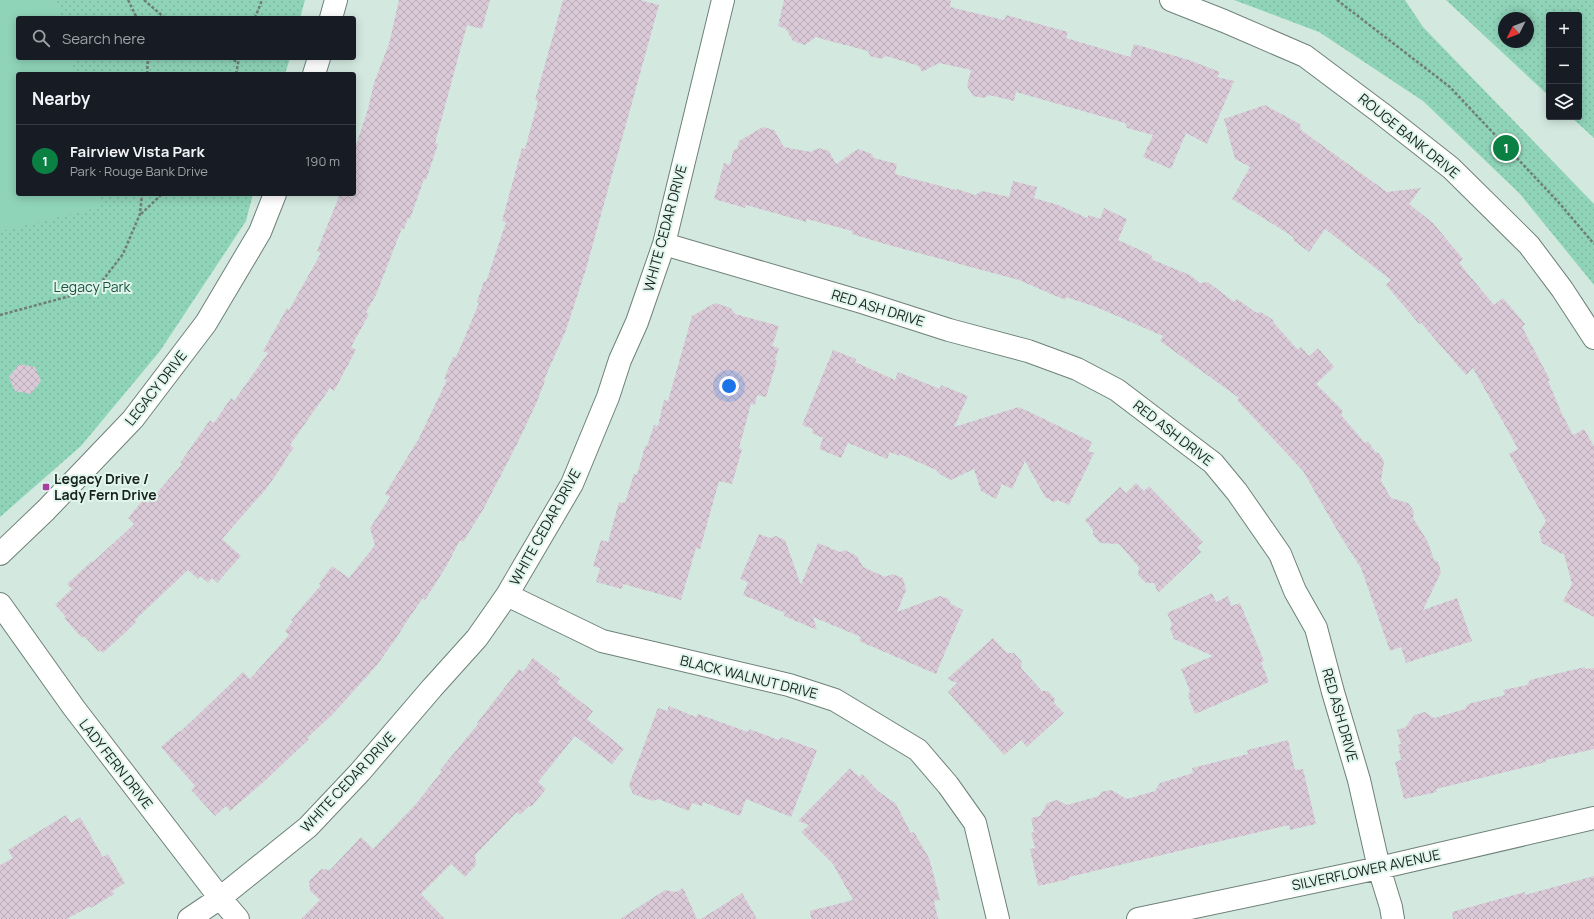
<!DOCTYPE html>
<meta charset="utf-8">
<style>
body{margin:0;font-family:Manrope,sans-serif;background:#20242c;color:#f1f3f6}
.controls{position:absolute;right:12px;top:12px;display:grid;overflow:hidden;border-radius:4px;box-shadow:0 2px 10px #0003}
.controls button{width:36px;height:36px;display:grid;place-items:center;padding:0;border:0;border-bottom:1px solid #363941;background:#171b24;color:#f1f3f6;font:20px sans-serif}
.compass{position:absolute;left:1498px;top:12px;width:36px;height:36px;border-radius:50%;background:#171b24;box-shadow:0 2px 10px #0003;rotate:228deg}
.you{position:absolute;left:729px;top:386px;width:14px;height:14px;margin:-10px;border:3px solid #fff;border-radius:50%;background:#1a73e8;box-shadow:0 0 0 6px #1a73e833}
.badge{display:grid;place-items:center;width:26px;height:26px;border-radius:50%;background:#0b8043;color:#fff;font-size:13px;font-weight:700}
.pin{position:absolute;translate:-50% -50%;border:2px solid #fff;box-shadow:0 1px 4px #0006}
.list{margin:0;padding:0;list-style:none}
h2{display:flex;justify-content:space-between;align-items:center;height:52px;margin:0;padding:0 16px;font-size:17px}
h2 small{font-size:13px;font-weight:400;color:#9ea1a6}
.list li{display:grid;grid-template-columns:26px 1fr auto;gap:12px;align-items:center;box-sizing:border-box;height:72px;padding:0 16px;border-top:1px solid #363941}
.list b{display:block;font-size:15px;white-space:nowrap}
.list p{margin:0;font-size:13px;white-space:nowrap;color:#9ea1a6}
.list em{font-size:13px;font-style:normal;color:#9ea1a6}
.icon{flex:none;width:22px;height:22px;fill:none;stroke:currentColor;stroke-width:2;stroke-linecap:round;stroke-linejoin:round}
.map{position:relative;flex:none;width:1594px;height:919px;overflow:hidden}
.search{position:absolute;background:#171b24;box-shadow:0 2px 10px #0003;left:16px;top:16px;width:340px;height:44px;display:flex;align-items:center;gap:10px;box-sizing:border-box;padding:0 14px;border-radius:4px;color:#9ea1a6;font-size:15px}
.panel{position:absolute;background:#171b24;box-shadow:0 2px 10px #0003;left:16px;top:72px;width:340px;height:124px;border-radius:4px}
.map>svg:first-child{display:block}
.grass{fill:url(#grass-dots);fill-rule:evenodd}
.pitch{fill:#8fd4b9}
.building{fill:url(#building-cross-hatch)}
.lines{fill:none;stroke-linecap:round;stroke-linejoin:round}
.street-casing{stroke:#6e8179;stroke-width:24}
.path{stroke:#707e78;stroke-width:2.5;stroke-dasharray:3 2;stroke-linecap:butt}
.street{stroke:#fff;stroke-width:22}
.poi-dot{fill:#a83fa1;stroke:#e0f6ed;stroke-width:1.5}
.labels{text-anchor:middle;stroke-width:4;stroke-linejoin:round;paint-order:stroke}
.street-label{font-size:14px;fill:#19211d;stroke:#e0f6ed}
.park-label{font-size:14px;fill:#1b5441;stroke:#e0f6ed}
.poi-label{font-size:14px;font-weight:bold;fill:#19211d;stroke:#e0f6ed;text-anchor:start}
</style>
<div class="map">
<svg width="1594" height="919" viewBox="0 0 1594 919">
<defs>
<pattern id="grass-dots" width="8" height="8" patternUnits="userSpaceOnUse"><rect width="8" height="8" fill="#8fd4b9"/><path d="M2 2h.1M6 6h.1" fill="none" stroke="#7bb69f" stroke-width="1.8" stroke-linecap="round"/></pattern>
<pattern id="building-cross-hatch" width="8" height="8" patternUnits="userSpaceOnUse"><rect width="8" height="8" fill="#dacad7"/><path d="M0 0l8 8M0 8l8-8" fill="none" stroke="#baadb8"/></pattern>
</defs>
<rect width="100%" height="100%" fill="#d3e9e0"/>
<path class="grass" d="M0 0H305L300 18H18V58H290L285 74H18V194H253L246 221 160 351 81 446 0 517Z
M1234 0H1405L1423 27 1594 204V285L1520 194 1423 101 1319 32Z
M1446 0H1594V138L1571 117H1579V15H1549V96ZM1504 18H1528V42H1504Z"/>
<path class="pitch" d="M0 0H57L61 18H18V58H70L73 74H18V194H98L101 207 2 231H0Z"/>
<path class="building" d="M399 0H490L482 29 467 25 435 143 438 144 426 180 424 179 410 219 408 218 404 229 402 228 376 295 366 312 369 314 351 347 356 350 334 391 330 388 290 445 294 448 284 461 285 462 266 489 222 539 241 556 217 583 212 578 208 583 200 576 198 579 188 570 135 620 136 622 126 632 103 653 100 650 99 652 84 636 82 638 64 618 66 617 55 605 72 589 67 584 92 561 93 562 134 524 128 518 143 500 148 503 182 464 180 463 210 420 214 423 231 398 234 401 268 353 263 351 287 308 289 310 321 253 317 251 340 194H354V152L368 109 374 83 389 44Z
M563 0H640L659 5 586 269 566 330 544 380 545 381 536 404 518 442 484 508 463 542 460 540 446 567 425 600 423 598 411 615 397 637 377 665 333 714 307 738 309 739 267 779 230 811 226 806 215 816 191 790 195 786 161 747 179 731 180 732 243 672 250 679 289 635 285 631 293 621 291 620 321 585 319 584 332 566 349 578 375 545 370 528 390 497 385 494 419 438 447 380 444 379 453 357 455 358 461 346 479 303 477 302 484 281 486 282 506 222 502 221 522 148 525 149 538 101 535 100Z
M784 0H951L950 7 1004 20 1006 15 1068 32 1066 38 1130 57 1134 44 1189 60 1220 72 1217 77 1234 81 1207 144 1186 133 1171 169 1143 157 1153 135 1127 128 1125 123 1016 92 1014 101 989 95 984 98 973 96 967 86 971 70 939 63 922 72 919 66 886 56 881 59 870 56 868 51 826 40 816 37 805 45 793 41 786 29 778 26Z
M1265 105 1300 124 1301 130 1387 192 1421 188 1409 204 1433 223 1463 259 1459 263 1494 305 1503 298 1525 324 1522 327 1550 380 1548 381 1562 414 1573 435 1584 429 1594 446V617L1563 601 1572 584 1564 554H1562L1542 543 1539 532 1546 521 1509 454 1518 449 1473 368 1466 375 1421 323 1419 324 1386 285 1391 280 1325 229 1309 252 1294 241 1293 237 1273 224 1232 199 1250 167 1235 159 1224 119Z
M763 127 774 130 784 147 811 152 818 148 829 151 836 164 858 149 872 154 874 158 897 164 895 174 956 190 957 189 975 195 982 191 1009 197 1013 181 1037 187 1034 198 1058 205 1087 218 1089 215 1100 219 1104 208 1127 219 1118 240 1151 255 1153 260 1190 275 1200 283 1208 282 1234 302 1237 299 1257 313 1261 312 1273 320 1274 323 1298 350 1301 347 1309 356 1318 348 1334 367 1316 384 1343 411 1341 415 1365 443 1368 441 1375 452 1379 453 1384 461 1381 481 1391 498 1408 503 1414 511 1413 518 1428 542 1434 560 1438 562 1441 572 1423 610 1457 598 1472 641 1406 663 1401 647 1390 651 1361 568 1341 537 1303 471 1237 400 1239 398 1160 341 1163 336 1096 307 1066 297 1065 300 1019 280 885 244 852 234V231L807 219 806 222 746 205 745 208 714 199 724 163 730 165 733 151H734L735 149H737L739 141Z
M715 303 731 308 735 314 779 326 772 346 779 348 775 360 777 361 766 397 757 395 755 405 751 404 739 448 742 449 732 484 719 481 700 549 696 548 681 600 623 584 622 589 596 582 600 568 593 566 601 540 608 542 619 502 625 503 634 474 637 475 645 446H647L654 425 658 426 664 400 668 401 692 316Z
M833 350 856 359 855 362 895 380 898 372 940 389 941 385 968 396 954 427 1019 407 1092 442 1088 451 1094 453 1069 505 1058 500 1054 502 1045 497 1025 461 1012 489 1002 484 996 499 981 491 974 469 951 480 939 474 936 470 900 454 899 456 890 452 887 459 848 443 841 458 819 449 823 438 812 433 813 429 802 425Z
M19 364 35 367 41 381 31 394 15 391 9 377Z
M1136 483 1144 491 1149 486 1203 542 1197 547 1201 552 1158 593 1154 583H1146L1138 575 1139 567 1119 544 1100 543 1093 535V530L1085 520 1120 487 1126 493Z
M759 534 770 538 776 536 785 540 801 585 818 543 840 552 845 550 857 556 863 567 885 577 892 574 903 578 906 590 897 612 940 596 949 599 951 604 963 610 936 674 859 641 861 637 813 617 817 630 784 616 785 613 743 595 748 582 740 579Z
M1212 593 1216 602 1228 596 1231 606 1240 603 1264 661 1261 662 1269 682 1195 714 1188 696 1190 691 1181 669 1213 656 1174 639 1170 629 1172 624 1167 613Z
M993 638 1007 653H1014L1022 662 1021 668 1042 691H1048L1055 699 1054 703 1064 713 1027 747 1021 740 1004 755 948 692 957 683 947 679Z
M533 658 560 679 557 683 593 711 587 719 624 749 612 764 575 736 538 782 546 789 531 807 529 806 520 815 517 812 475 855 476 865 465 877 451 864 421 894 445 919H301L320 900 310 891 309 881 321 869 330 870 361 837 373 849 415 805 442 771 440 770 478 724 477 723 519 669 523 672Z
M1585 667 1586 669 1594 668V749L1546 760V762L1461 783 1436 789 1437 792 1404 799 1395 762 1401 760 1398 745 1401 744 1397 730 1406 727 1414 715 1425 712 1434 718 1465 709 1468 704 1505 695 1503 690 1527 685 1530 680Z
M669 706 696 717 698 714 748 732 749 729 779 740 781 737 817 750 791 817 746 799 740 816 703 802 702 806 692 803 689 811 658 799 653 801 633 794 629 785 658 708 667 711Z
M1288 740 1295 770 1303 769 1316 824 1290 830 1289 825 1069 877V879L1038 886 1030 849 1035 848 1031 833 1034 832 1031 818 1040 816 1047 803 1057 800 1067 805 1099 796 1101 792 1111 790 1127 799 1155 791 1160 783 1193 773 1192 768 1248 754 1247 750Z
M850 768 859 777 862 774 878 791 896 804 911 833 914 832 929 858 934 876 940 900 934 901 938 919H811L810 911 853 900 833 864 801 832 809 825 798 821Z
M66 815 71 823 80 817 103 857 108 854 125 883 112 891 114 894 91 908 90 906 67 919H0V865L13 858 8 850Z
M1594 876V919H1453L1452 912 1525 892V895Z
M683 888 697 919H620L665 890 676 892Z
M742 893 757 919H701Z"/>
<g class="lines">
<g class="street-casing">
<path id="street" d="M1171 0 1224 21 1305 56 1381 113 1451 168 1529 245 1562 289 1594 338
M331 18 336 0
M314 74 319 58
M664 244 865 303 949 330 1028 351 1077 369 1117 390 1213 463 1237 492 1280 554 1295 591 1316 628 1333 692 1359 780 1379 868 1391 907 1393 919
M0 554 46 510 133 419 206 323 260 232 275 194
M507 595 602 641 789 685 835 700 918 750 948 785 975 823 998 919
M0 604 74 708 220 898 238 919
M189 919 220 898 308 827 360 772 432 688 477 638 507 595 572 484 608 397 620 360 637 322 664 244 723 0
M1138 919 1379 868 1594 818"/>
</g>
<path class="path" d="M128 0 137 18
M144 0 165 18
M1337 0 1450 87 1561 205 1594 244
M255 18 262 0
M229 58 237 62
M147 74 148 58
M236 74 239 58
M141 214 162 194
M0 315 96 289 123 254 140 214 142 194"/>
<use href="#street" class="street"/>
</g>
<rect class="poi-dot" x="42" y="483" width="8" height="8" rx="2"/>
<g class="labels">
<g class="street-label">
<text transform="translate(1409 136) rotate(39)" y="5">ROUGE BANK DRIVE</text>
<text transform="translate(665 228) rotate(-75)" y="5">WHITE CEDAR DRIVE</text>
<text transform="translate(878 308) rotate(17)" y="5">RED ASH DRIVE</text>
<text transform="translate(156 388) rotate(-52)" y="5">LEGACY DRIVE</text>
<text transform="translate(1173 433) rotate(38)" y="5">RED ASH DRIVE</text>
<text transform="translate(545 527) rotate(-61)" y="5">WHITE CEDAR DRIVE</text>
<text transform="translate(749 677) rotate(14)" y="5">BLACK WALNUT DRIVE</text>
<text transform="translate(1340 715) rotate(74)" y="5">RED ASH DRIVE</text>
<text transform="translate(116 764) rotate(52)" y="5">LADY FERN DRIVE</text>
<text transform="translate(348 782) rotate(-47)" y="5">WHITE CEDAR DRIVE</text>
<text transform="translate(1366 870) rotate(-12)" y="5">SILVERFLOWER AVENUE</text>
</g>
<g class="park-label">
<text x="92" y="292">Legacy Park</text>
</g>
<g class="poi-label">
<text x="54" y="484">Legacy Drive /<tspan x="54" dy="16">Lady Fern Drive</tspan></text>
</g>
</g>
</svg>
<div class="controls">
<button>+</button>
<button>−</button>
<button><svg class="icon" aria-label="layers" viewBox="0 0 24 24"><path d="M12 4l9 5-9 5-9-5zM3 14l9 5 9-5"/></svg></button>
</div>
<svg class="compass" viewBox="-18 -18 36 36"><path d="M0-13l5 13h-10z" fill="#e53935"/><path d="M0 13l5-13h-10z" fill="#9ea1a6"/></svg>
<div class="you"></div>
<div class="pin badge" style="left:1506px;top:148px">1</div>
<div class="search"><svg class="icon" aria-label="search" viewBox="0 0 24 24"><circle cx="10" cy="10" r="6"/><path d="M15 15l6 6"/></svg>Search here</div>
<section class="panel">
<h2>Nearby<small></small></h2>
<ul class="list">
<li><span class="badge">1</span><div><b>Fairview Vista Park</b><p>Park · Rouge Bank Drive</p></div><em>190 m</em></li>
</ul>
</section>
</div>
